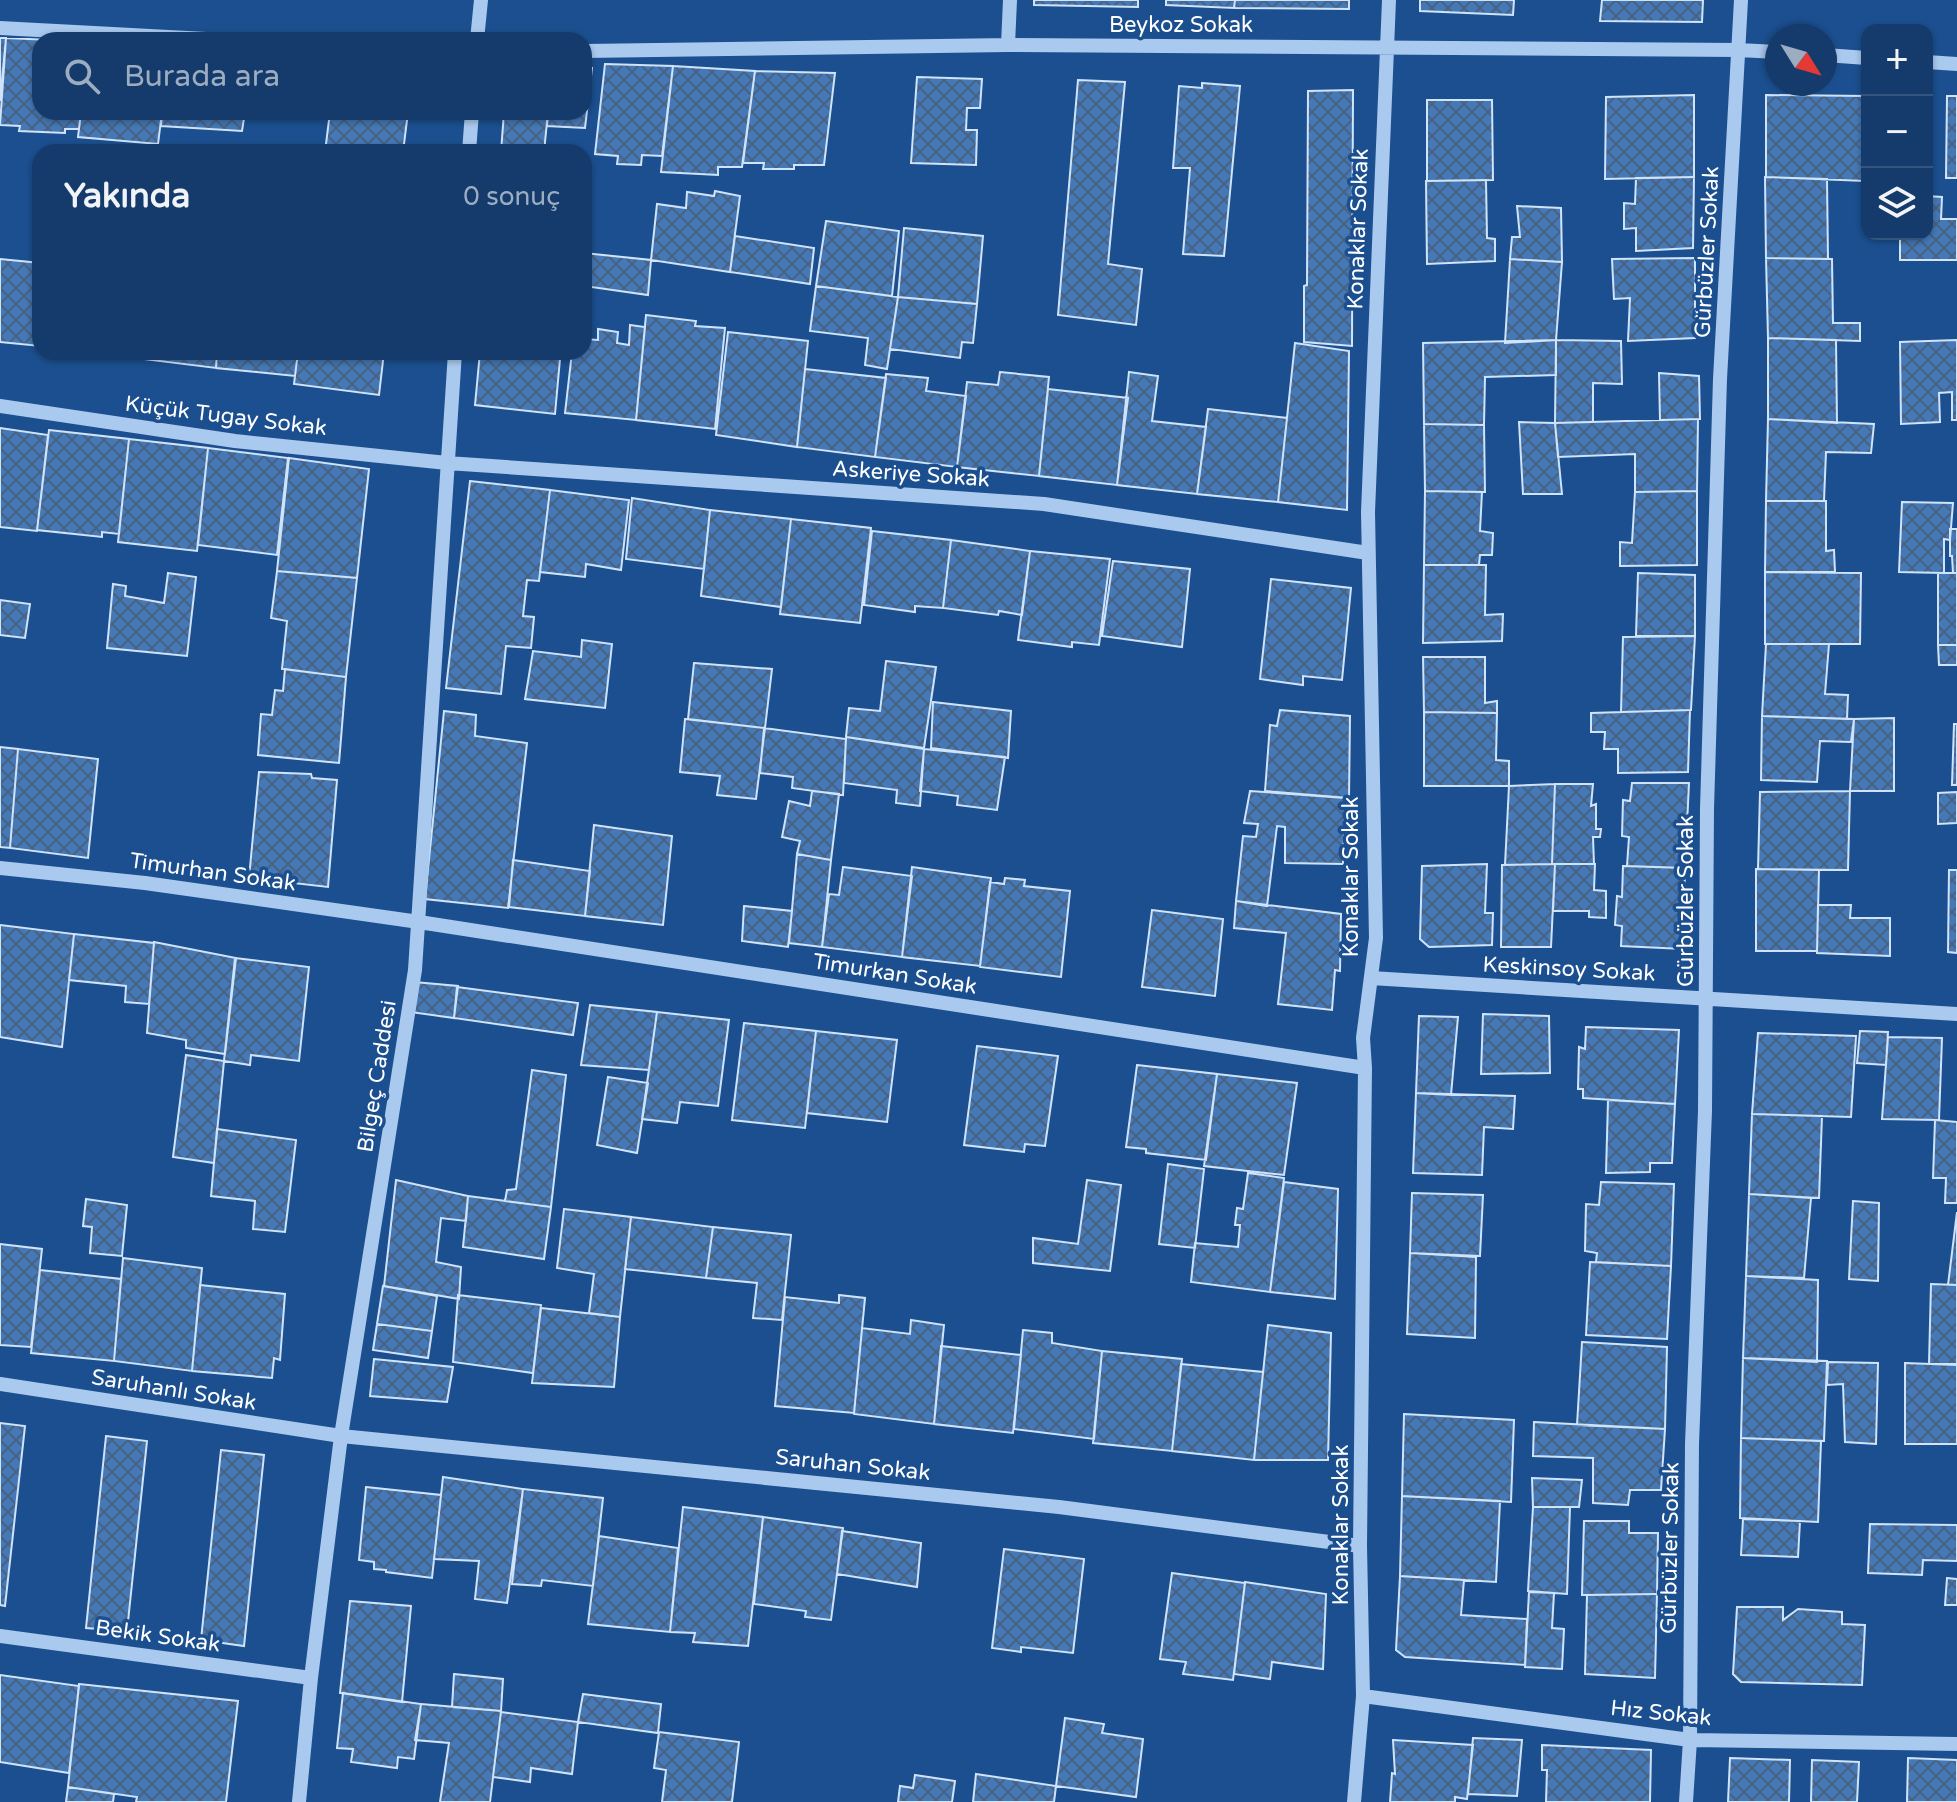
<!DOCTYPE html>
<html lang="tr">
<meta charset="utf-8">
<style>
body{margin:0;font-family:"Varela Round",sans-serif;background:#1d4271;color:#f1f3f6}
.controls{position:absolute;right:24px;top:24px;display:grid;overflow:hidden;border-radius:16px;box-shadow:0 2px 6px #0004}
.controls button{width:72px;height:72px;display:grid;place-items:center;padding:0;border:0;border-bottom:2px solid #33557e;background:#143b6b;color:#f1f3f6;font:40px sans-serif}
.compass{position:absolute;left:1765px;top:24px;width:72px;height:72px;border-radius:50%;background:#143b6b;box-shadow:0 2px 6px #0004;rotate:127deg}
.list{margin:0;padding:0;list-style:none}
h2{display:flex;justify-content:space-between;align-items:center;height:104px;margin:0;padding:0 32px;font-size:34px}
h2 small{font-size:26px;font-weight:400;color:#9dadc1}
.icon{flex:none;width:44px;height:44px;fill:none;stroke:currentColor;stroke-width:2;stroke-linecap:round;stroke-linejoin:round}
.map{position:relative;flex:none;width:1957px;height:1802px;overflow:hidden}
.search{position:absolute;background:#143b6b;box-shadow:0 2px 6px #0004;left:32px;top:32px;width:560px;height:88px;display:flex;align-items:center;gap:20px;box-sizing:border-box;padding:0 28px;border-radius:24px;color:#9dadc1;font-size:30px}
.panel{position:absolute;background:#143b6b;box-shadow:0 2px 6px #0004;left:32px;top:144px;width:560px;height:216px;border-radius:24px}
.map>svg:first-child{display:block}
.building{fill:url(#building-cross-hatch);stroke:#cfe3fa;stroke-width:2}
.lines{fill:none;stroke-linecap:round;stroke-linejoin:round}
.minor{stroke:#a9c9ee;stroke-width:14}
.labels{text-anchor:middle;stroke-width:7;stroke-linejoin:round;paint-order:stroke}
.street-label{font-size:22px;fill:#fff;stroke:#1b4f8f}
</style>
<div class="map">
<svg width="1957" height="1802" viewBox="0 0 1957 1802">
<defs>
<pattern id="building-cross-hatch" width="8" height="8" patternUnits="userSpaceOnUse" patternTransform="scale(2)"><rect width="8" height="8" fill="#4478b7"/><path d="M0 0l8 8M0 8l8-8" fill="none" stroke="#486282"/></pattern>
</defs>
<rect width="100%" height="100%" fill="#1b4f8f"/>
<path class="building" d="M1034 0H1138V7L1034 5Z
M1166 0H1235L1234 8 1166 5Z
M1235 0H1349V9L1234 8Z
M1420 0H1514L1513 15 1420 11Z
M1602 0H1703L1702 22 1600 21Z
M0 38H6L0 101Z
M6 38 51 40H40V112H81L79 129H65V133L19 131 20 126 0 125Z
M605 64 673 66 662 156 642 155 641 165 617 164 618 156 595 154Z
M673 66 755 71 742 167H718V175L661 172Z
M584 68H592L585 128 547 126 548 112H584Z
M755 71 835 73 824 165H794V169H763L764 163H743Z
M917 77 982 79 980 108H967L966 130H977L976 165 911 163Z
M1078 80 1125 82 1108 264 1142 269 1136 325 1058 315Z
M1202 83 1240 86 1224 256 1183 254 1190 168H1173L1179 86 1202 88Z
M1353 90 1352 346 1304 342V286L1307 285 1308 91Z
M1694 95V177L1605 179 1606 97Z
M1766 95 1867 96 1865 181 1766 177Z
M1947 96H1957V178H1946Z
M1427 100H1492L1493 180 1427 181Z
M81 112H162L158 144 78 137Z
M162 112H245L242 131 161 126Z
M330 112H408L403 152H325Z
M504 112H548L544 152H501Z
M1694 177 1693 248 1636 251V228L1624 229V203L1635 204 1636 178Z
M1765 177 1827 179 1828 259 1766 258Z
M1486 180 1487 238 1495 239V261L1427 264 1426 181Z
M715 191 740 196 730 272 651 260 657 204 686 208 687 192 714 196Z
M1927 196 1942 197 1941 219H1957V260H1900V234H1927Z
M1517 206 1561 208 1562 262 1510 259 1512 237H1520Z
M826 221 899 231 892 296 816 286Z
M904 228 983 236 977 304 898 297Z
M735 236 814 248 810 284 730 272Z
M584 253 651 260 648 295 584 286Z
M1695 258V338L1628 341 1630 298 1614 299 1612 259Z
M1766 258 1832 259 1833 323H1860V341L1768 338Z
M0 259 40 263V346L0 342Z
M1510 259 1562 262 1556 340 1505 343Z
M816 286 898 297 887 369 865 365 868 338 810 331Z
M898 297 977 304 973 343 962 342 960 358 890 349Z
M646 315 696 321 695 326 725 328 715 429 636 420Z
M630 325 645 327 636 420 565 413 572 352H584V339L598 340V329L618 332 617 343 629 345Z
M728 332 808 341 797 447 716 435Z
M1768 338 1836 340 1837 423 1768 419Z
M1556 340V375L1485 377 1484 425 1424 424 1423 343Z
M1556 340 1621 341 1622 384 1593 383V422L1555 423Z
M1957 340V420H1952V392L1939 393 1940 422 1901 424 1900 342Z
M1295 343 1349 351 1347 510 1278 502Z
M136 352H217L216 368 135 358Z
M217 352H298L295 376 216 368Z
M298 352H384L379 395 294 384Z
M480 352 560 359 555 414 475 405Z
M805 369 886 378 875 457 797 447Z
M1000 372 1049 377 1039 476 957 467 967 382 998 385Z
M1129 372 1158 376 1152 421 1206 427 1197 494 1117 485Z
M1659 373 1699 376 1700 419 1660 420Z
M886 374 928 378 926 391 966 396 957 467 875 457Z
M1048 389 1128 398 1117 485 1039 476Z
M1208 409 1287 418 1278 502 1197 494Z
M1698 419 1697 491 1635 492V454L1558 457 1555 423Z
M1768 419 1874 424 1871 453 1826 452 1824 501H1766Z
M1519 422 1555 423 1562 494H1523Z
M1424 424 1484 425 1485 492 1425 491Z
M0 428 48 435 37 531 0 527Z
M49 430 129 439 119 534 102 532V537L37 530Z
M129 439 208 448 197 551 118 542Z
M208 448 288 458 277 555 198 545Z
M289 458 369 469 357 578 277 571Z
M470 481 550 490 539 581 527 580 523 616 534 617 531 648 506 646 501 694 446 688Z
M550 490 629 500 621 570 586 564 585 577 540 572Z
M1425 491 1482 492 1480 531 1493 533 1492 555H1480L1479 565H1424Z
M1697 491V565L1620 566V542L1632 543 1635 492Z
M632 498 710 510 704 569 626 559Z
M1766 501H1826V551L1834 550 1835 572H1765Z
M1902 502 1953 503 1950 540 1944 539V573L1899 572Z
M710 510 791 519 781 607 701 596Z
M791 519 871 528 860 623 780 614Z
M1950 529H1957V573H1953L1952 556H1950Z
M872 531 951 540 943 608 915 606V612L864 605Z
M951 540 1030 551 1022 615 999 611 998 615 943 608Z
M1030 551 1110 559 1099 645 1072 642V647L1018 640Z
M1113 561 1190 569 1182 647 1102 636Z
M1424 565H1486L1485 615 1503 614 1502 641 1423 643Z
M277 571 357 578 346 677 282 669 287 621 271 618Z
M1765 572 1861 573 1860 644H1765Z
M168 573 196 577 187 656 107 648 113 584 126 586 125 596 164 603Z
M1638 573 1695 575V636H1636Z
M1938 573H1957V645H1938Z
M1271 579 1351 588 1342 680 1303 676V685L1260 679Z
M0 600 30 604 25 638 0 635Z
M1695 636 1691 710 1621 712 1623 637Z
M582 640 612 644 605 708 525 699 533 651 581 657Z
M1766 644H1829L1825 694 1848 695 1847 719 1762 716Z
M1938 645H1957V665H1939Z
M1423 657H1485V703L1497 701V713L1424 712Z
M886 661 936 667 924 748 846 737 849 708 880 711Z
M694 663 772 669 765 728 688 719Z
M285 669 346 677 339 763 258 755 261 714 272 715 275 690 283 691Z
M933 702 1011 711 1008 758 931 748Z
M1280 710 1350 716 1349 798 1265 791 1270 725 1277 726Z
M1690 710 1688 772 1618 773V749H1604L1605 732H1591V713Z
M444 711 476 715 475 736 527 743 508 908 425 899Z
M1424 712 1497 713 1496 760 1509 761V786H1424Z
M1762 716 1854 719 1851 742 1820 741 1817 782 1761 780Z
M1894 718V791H1850L1854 719Z
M685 719 765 728 756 799 717 795 720 776 680 772Z
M1954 724H1957V785H1952Z
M764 728 846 739 843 795 792 788 793 777 760 773Z
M846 737 924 749 920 806 896 803 897 790 844 783Z
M0 747 18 749 10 848 0 847Z
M18 749 98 759 88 858 10 848Z
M924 749 1005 757 997 810 957 805 958 796 920 791Z
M259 772 311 774 312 778 337 780 328 887 249 878Z
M1632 783H1689L1685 868 1627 866 1629 837 1622 836 1623 800 1630 801Z
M1555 784 1552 864 1505 865 1509 786Z
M1555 784H1593L1591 806 1596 804V829H1601L1600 837H1593L1594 864H1552Z
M812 791 839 794 831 860 797 854 800 841 782 837 789 801 810 806Z
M1250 791 1345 798 1343 864 1285 863V827L1277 826 1267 906 1236 901 1243 836 1256 837 1258 824 1244 823Z
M1850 791 1848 870 1758 869 1760 792Z
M1957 792V823L1938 824V793Z
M594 825 672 836 663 925 585 916Z
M797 854 831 860 822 947 789 943Z
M513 860 590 871 585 916 509 907Z
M1487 864 1485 913H1493L1492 945 1429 947 1420 939 1422 866Z
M1555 864 1551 947H1501L1502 865Z
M1555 864H1595L1594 890 1606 891V918L1589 917V911H1553Z
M1623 866 1685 868 1683 949 1621 946 1622 926 1615 925 1617 896 1622 897Z
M843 867 912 876 902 957 822 947 829 894 839 895Z
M912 867 991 878 980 966 902 957Z
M1756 869 1819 870 1817 951H1756Z
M1949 870H1957V953L1948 952Z
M1005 878 1025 880 1024 886 1070 891 1061 977 980 967 990 882 1004 884Z
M1236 901 1341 914 1340 971 1335 970 1332 1010 1278 1004 1286 933 1234 928Z
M1818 905H1851L1850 918H1890V956L1817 953Z
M744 906 792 911 788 947 742 941Z
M1152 910 1223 919 1215 996 1142 987Z
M0 925 74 934 62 1047 0 1037Z
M74 934 154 943 149 1004 125 1002 126 986 69 980Z
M154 942 236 958 225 1054 186 1048V1040L147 1033Z
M235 958 309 967 299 1061 251 1055 250 1065 224 1061Z
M414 982 458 986 454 1018 410 1012Z
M457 987 578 1003 573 1035 454 1018Z
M590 1005 657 1012 649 1070 581 1065Z
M657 1012 729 1020 718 1106 680 1102 677 1123 642 1119Z
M1483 1014 1549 1016 1550 1073 1481 1074Z
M1419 1016 1458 1017 1451 1095 1416 1093Z
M744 1023 816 1031 805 1128 732 1120Z
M1586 1027 1679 1030 1675 1104 1583 1098V1089H1578L1579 1047 1585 1049Z
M816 1031 897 1040 887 1122 807 1113Z
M1860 1031 1888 1032 1886 1065 1857 1063Z
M1758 1033 1856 1036 1851 1117 1752 1114Z
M1888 1037 1942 1038 1939 1120 1882 1119Z
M977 1046 1058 1056 1045 1146 1025 1144 1024 1152 964 1145Z
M186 1055 224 1061 214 1163 173 1157Z
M1137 1065 1217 1074 1206 1160 1146 1153V1149L1126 1147Z
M532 1070 566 1075 551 1207 505 1201 507 1190 516 1189Z
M1217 1074 1297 1083 1284 1175 1204 1166Z
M608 1077 648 1083 637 1153 597 1145Z
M1416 1093 1515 1096 1513 1129 1484 1127 1482 1175 1413 1173Z
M1608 1100 1675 1104 1672 1163H1650V1172L1606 1173Z
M1752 1114 1822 1116 1819 1198 1749 1194Z
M1935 1120 1957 1122V1203H1945L1946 1178H1933Z
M217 1129 296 1140 285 1232 253 1229 255 1201 211 1196Z
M1168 1164 1204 1169 1195 1248 1159 1244Z
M1248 1173 1284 1178 1270 1292 1191 1282 1195 1243 1238 1247 1240 1225H1235L1237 1208 1243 1209Z
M396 1180 468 1196 466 1221 441 1218 436 1262 461 1267 459 1299 384 1286Z
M1087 1180 1121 1185 1110 1271 1033 1263V1238L1078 1244Z
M1284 1182 1338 1189 1335 1299 1270 1292Z
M1601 1182 1674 1184 1671 1266 1596 1262 1597 1253 1585 1251 1586 1204 1599 1205Z
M1412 1193 1483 1195 1480 1256 1410 1253Z
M1749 1194 1811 1198 1804 1278 1746 1276Z
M468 1196 551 1207 544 1259 463 1247Z
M86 1199 127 1205 122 1256 90 1253 92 1227 83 1226Z
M1853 1201 1879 1203 1878 1281 1849 1279Z
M564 1209 631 1217 620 1317 589 1313 594 1274 557 1268Z
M1957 1212V1285H1948Z
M631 1217 713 1227 706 1278 625 1269Z
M713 1227 791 1235 782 1320 753 1318 757 1283 706 1278Z
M0 1244 42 1249 31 1347 0 1345Z
M1410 1253 1476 1257 1475 1338 1407 1334Z
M123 1258 202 1268 192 1371 114 1361Z
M1590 1262 1671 1266 1667 1339 1586 1335Z
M40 1270 121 1279 114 1361 31 1353Z
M1746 1276 1818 1280 1817 1362 1743 1358Z
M1931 1284 1957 1285V1364H1929Z
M200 1285 285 1294 280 1360 274 1358 272 1378 192 1371Z
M383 1286 437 1296 432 1331 377 1324Z
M458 1295 541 1305 533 1373 453 1362Z
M839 1295 865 1298 854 1413 775 1406 785 1297 839 1303Z
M541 1308 620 1317 614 1387 532 1383Z
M911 1320 944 1325 934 1424 854 1414 862 1328 910 1334Z
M377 1324 432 1331 428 1358 373 1350Z
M1268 1325 1331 1333 1328 1460H1254Z
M1023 1330 1052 1333V1343L1102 1351 1094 1439 1014 1429Z
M1582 1342 1667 1347 1665 1429 1577 1425Z
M941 1346 1021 1355 1013 1433 934 1424Z
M1102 1351 1182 1359 1172 1451 1093 1443Z
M1743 1358 1827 1361 1824 1441 1741 1438Z
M374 1359 453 1367 447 1402 370 1396Z
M1828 1362 1878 1363 1876 1444 1845 1442 1843 1384 1827 1385Z
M1905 1363 1957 1365V1444H1905Z
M1181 1364 1263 1372 1254 1460 1172 1451Z
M1404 1414 1514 1420 1511 1502 1402 1496Z
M1534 1422 1665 1429 1661 1490H1630L1628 1505 1593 1503V1458L1533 1456Z
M0 1423 25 1426 5 1606 0 1605Z
M106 1436 147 1441 127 1631 86 1628Z
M1741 1438 1821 1441 1818 1522 1740 1518Z
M221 1450 264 1455 244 1646 201 1640Z
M443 1477 523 1489 507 1603 475 1599 479 1561 434 1559Z
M1532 1478 1582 1480 1579 1507H1533Z
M366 1487 441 1495 432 1578 386 1572V1570L374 1569V1562L359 1560Z
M523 1489 603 1498 593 1586 542 1580 541 1586 512 1584Z
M1402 1496 1500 1501 1496 1582 1400 1576Z
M683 1507 763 1517 748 1646 693 1642 695 1633 670 1632Z
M1533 1507H1570L1567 1594 1528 1591Z
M763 1517 843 1528 831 1620 805 1617 806 1611 754 1604Z
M1743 1519 1800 1521 1798 1557 1741 1555Z
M1584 1521H1629V1533H1658L1657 1594 1582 1595Z
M1870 1524 1957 1525V1561L1923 1560 1922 1575 1868 1573Z
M842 1531 921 1543 917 1587 837 1574Z
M599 1536 678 1548 670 1632 588 1624Z
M1004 1549 1084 1559 1073 1653 1021 1647V1652L992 1648Z
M1172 1573 1245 1583 1233 1680 1183 1674 1186 1662 1160 1659Z
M1400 1576 1464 1580 1461 1615 1527 1619 1525 1665 1405 1657 1396 1650Z
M1947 1578 1957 1579V1605H1945Z
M1245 1582 1326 1594 1323 1669 1272 1662 1270 1679 1234 1674Z
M1529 1592 1554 1593 1552 1628 1564 1629 1562 1669 1525 1667Z
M1657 1594 1655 1678 1585 1674 1587 1595Z
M350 1601 411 1606 402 1702 340 1693Z
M1737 1607H1783V1620L1798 1609 1842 1612V1624L1865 1625 1862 1685 1741 1682 1733 1674Z
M454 1674 503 1679 501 1711 452 1707Z
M0 1675 79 1686 69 1773 0 1762Z
M79 1684 238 1701 226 1802H136L137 1797 68 1787Z
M343 1693 421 1704 414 1759 398 1757 397 1768 351 1762 353 1749 337 1748Z
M583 1694 661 1704 658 1733 578 1722Z
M421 1704 501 1711 490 1802H440L449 1743 415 1740Z
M501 1712 578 1722 572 1774 531 1768 530 1782 493 1777Z
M1065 1718 1104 1724 1102 1733 1143 1739 1136 1797 1056 1786Z
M659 1732 739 1742 732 1802H662L666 1770 654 1768Z
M1473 1738 1522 1740 1517 1796 1468 1794Z
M1393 1740 1473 1745 1467 1799 1455 1797V1802H1390L1392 1773 1395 1774Z
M1542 1745 1651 1750 1650 1802H1546L1547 1770H1542Z
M1730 1758 1790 1760 1789 1802H1728Z
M1908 1758 1957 1760V1802H1907Z
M1812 1760 1859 1762 1857 1802H1811Z
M976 1774 1056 1786 1054 1802H973Z
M915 1775 955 1781 952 1802H898L900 1786 913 1788Z
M68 1787 114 1794 113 1802H66Z"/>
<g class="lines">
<path class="minor" d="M0 28 225 40
M477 40 481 0
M1008 45 1010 0
M584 51 1008 45 1739 50 1777 52
M1825 55 1867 58
M1927 62 1957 64
M469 152 472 112
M0 406 235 441 447 463 1044 504 1368 553
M0 868 145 883 419 922 1365 1068
M1371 978 1957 1014
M0 1384 341 1436 1059 1507 1360 1546
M0 1636 311 1678
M1363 1696 1690 1740 1957 1744
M299 1802 311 1678 341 1436 415 970 455 352
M1354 1802 1363 1696 1360 1546 1365 1068 1363 1038 1376 938 1368 512 1389 0
M1686 1802 1690 1740 1692 1444 1705 1111 1707 809 1720 379 1741 0"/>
</g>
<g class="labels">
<g class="street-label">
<text x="1181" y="32">Beykoz Sokak</text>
<text transform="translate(1357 229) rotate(-88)" y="8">Konaklar Sokak</text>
<text transform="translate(1706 252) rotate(-87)" y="8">Gürbüzler Sokak</text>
<text transform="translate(226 415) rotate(7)" y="8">Küçük Tugay Sokak</text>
<text transform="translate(911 473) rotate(4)" y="8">Askeriye Sokak</text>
<text transform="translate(213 871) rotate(8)" y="8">Timurhan Sokak</text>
<text transform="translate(1350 877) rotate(-90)" y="8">Konaklar Sokak</text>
<text transform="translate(1685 901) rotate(-90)" y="8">Gürbüzler Sokak</text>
<text transform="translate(1569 968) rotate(3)" y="8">Keskinsoy Sokak</text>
<text transform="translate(895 973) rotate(9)" y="8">Timurkan Sokak</text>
<text transform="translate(376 1076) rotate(-81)" y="8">Bilgeç Caddesi</text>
<text transform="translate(174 1389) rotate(9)" y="8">Saruhanlı Sokak</text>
<text transform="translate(853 1464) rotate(6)" y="8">Saruhan Sokak</text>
<text transform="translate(1340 1525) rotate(-90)" y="8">Konaklar Sokak</text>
<text transform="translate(1669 1548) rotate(-89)" y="8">Gürbüzler Sokak</text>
<text transform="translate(158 1635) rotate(8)" y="8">Bekik Sokak</text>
<text transform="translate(1661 1712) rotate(6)" y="8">Hız Sokak</text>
</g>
</g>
</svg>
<div class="controls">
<button>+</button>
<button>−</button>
<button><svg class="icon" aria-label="layers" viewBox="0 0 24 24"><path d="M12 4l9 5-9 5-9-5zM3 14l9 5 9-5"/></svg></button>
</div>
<svg class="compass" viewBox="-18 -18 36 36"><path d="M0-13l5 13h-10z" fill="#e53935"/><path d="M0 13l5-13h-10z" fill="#9dadc1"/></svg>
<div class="search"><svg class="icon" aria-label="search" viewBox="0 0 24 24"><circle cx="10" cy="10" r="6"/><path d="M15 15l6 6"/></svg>Burada ara</div>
<section class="panel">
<h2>Yakında<small>0 sonuç</small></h2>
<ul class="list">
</ul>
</section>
</div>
